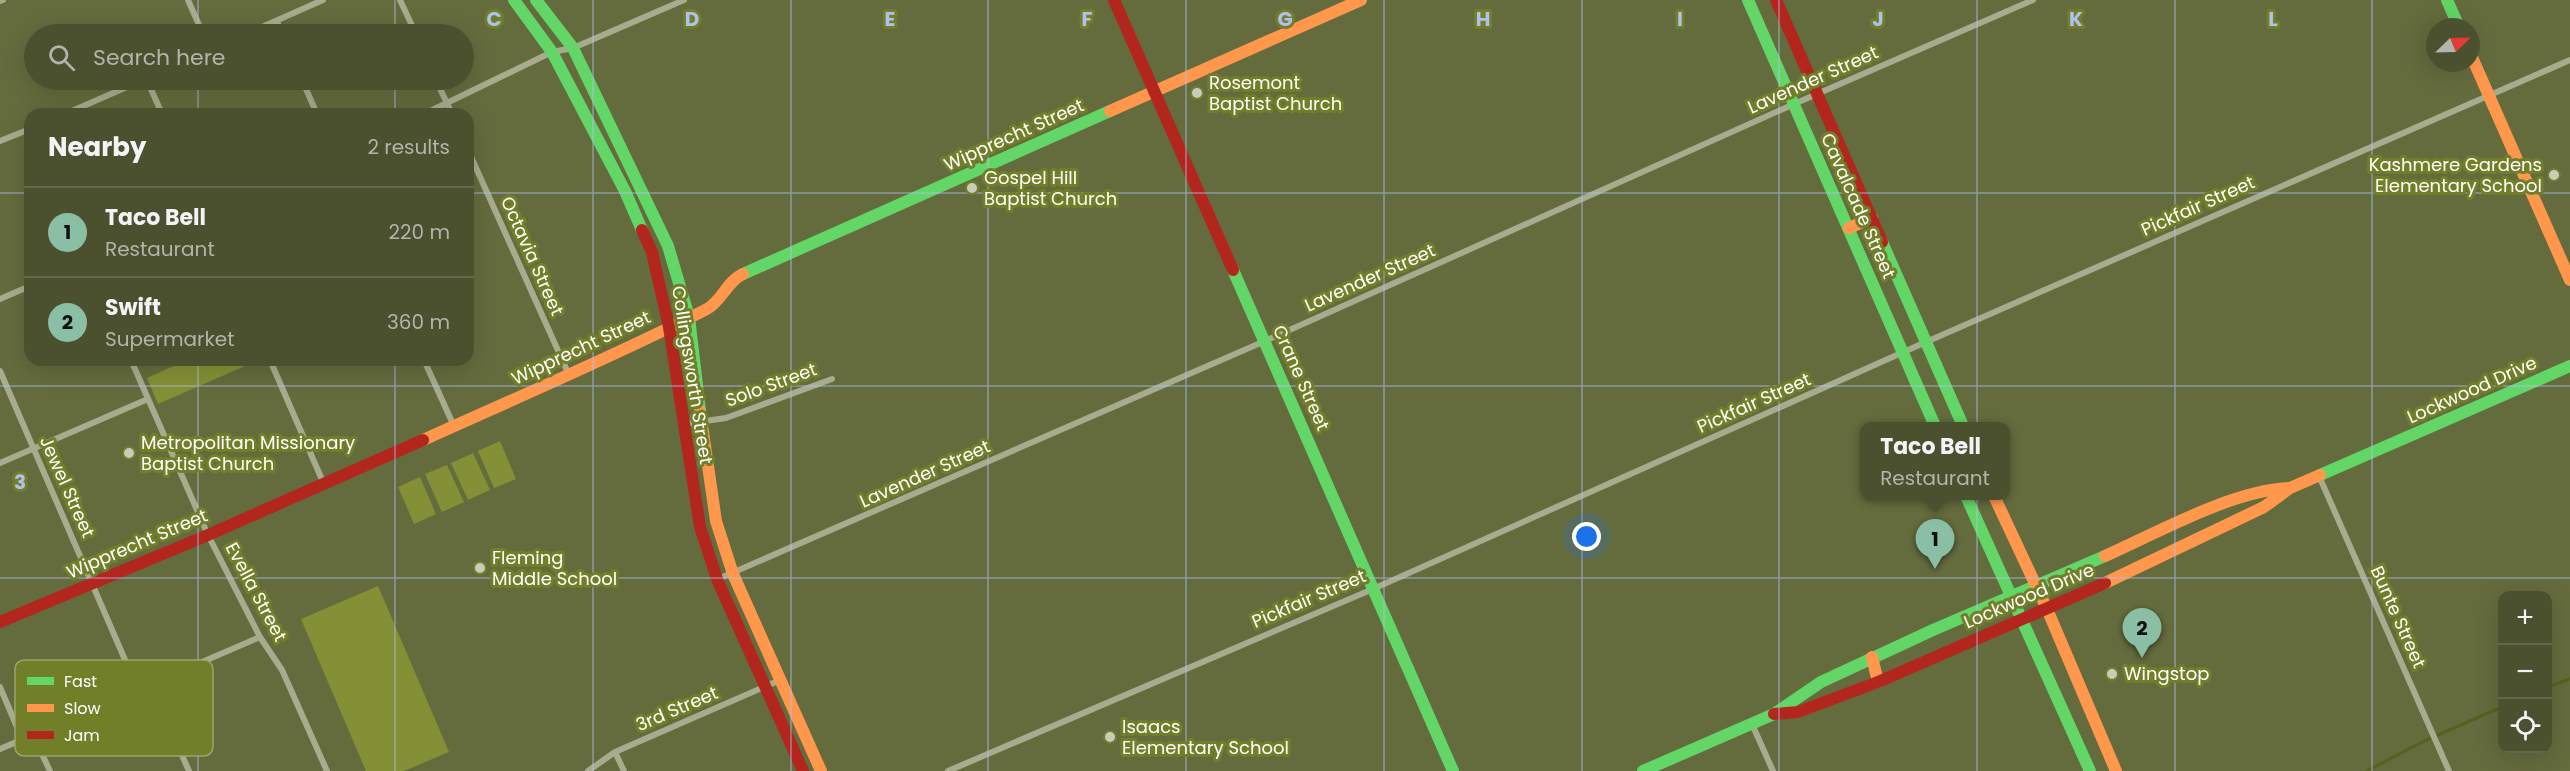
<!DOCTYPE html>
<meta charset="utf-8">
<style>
body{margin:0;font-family:Poppins,sans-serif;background:#555a3a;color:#f1f3f6}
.controls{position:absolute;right:18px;bottom:18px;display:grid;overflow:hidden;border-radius:12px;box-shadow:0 6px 24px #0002}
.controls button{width:54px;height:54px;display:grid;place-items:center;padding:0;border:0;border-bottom:2px solid #62674a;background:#4b502e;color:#f1f3f6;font:30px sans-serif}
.compass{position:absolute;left:2426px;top:18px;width:54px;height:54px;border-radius:50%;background:#4b502e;box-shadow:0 6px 24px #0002;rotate:67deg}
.you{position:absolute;left:1587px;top:537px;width:21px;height:21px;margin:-15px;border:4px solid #fff;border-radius:50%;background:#1a73e8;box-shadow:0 0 0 9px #1a73e833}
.badge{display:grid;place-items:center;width:39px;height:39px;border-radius:50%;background:#8abfa5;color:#111;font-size:20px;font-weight:700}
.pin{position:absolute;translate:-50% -50px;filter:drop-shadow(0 2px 3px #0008)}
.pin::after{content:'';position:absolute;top:32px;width:21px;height:18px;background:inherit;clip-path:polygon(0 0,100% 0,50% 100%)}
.popup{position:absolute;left:1860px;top:422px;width:150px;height:78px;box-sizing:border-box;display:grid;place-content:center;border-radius:12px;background:#4b502e;filter:drop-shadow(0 2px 4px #0005);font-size:20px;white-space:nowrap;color:#b2b5aa}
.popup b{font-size:22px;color:#f1f3f6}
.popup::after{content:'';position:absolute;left:50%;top:100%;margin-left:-12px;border:12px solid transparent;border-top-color:#4b502e}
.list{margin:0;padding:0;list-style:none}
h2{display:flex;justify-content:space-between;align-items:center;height:78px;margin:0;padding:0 24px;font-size:26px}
h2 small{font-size:20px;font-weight:400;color:#b2b5aa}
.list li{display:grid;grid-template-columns:39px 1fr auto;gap:18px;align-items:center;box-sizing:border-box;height:90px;padding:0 24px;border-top:2px solid #62674a}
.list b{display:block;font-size:22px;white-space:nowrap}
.list p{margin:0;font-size:20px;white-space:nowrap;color:#b2b5aa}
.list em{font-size:20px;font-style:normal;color:#b2b5aa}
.icon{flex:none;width:33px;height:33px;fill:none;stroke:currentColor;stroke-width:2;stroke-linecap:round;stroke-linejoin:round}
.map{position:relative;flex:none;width:2570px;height:771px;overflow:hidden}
.search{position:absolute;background:#4b502e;box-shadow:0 6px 24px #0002;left:24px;top:24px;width:450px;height:66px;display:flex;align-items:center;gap:15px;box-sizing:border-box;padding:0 21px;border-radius:33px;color:#b2b5aa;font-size:22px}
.panel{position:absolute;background:#4b502e;box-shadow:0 6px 24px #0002;left:24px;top:108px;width:450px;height:258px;border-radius:18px}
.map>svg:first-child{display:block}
.green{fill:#839035}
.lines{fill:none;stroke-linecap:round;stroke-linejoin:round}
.stream{stroke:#566120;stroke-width:3}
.street{stroke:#a7ac8e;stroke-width:6}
.fast{stroke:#63d668;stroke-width:12}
.slow{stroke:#ff974d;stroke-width:12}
.jam{stroke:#b3261e;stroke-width:12}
.grid{fill:none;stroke:#b0c1f1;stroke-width:1.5;stroke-opacity:0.55}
.poi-dot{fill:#c9cbbb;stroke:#727f29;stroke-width:2}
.labels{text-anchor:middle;stroke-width:6;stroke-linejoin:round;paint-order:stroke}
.street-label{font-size:18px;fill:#fff;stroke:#727f29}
.poi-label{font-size:18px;fill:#fff;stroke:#727f29;text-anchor:start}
.key{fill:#727f29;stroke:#9ca569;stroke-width:1.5}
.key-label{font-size:16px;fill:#fff}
.grid-label{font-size:20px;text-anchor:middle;font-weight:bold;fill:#b0c1f1;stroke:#727f29;stroke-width:6;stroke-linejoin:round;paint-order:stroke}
</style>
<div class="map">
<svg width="2570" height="771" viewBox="0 0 2570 771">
<rect width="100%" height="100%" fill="#646b3d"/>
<path class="green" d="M187 360H259L158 404 147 378Z
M500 441 516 479 494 488 478 451Z
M473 453 490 490 468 500 451 463Z
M447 465 464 502 442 512 425 474Z
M420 477 436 514 414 524 398 487Z
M378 586 449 752 404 771H366L301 619Z"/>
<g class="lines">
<path class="stream" d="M2548 687 2570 679
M2367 771 2424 741 2502 707"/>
<path class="street" d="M188 0 203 34
M400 0 416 34
M0 1 3 0
M277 21 282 34
M246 34 323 0
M147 80 162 114
M302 80 317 114
M436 80 452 114
M65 114 143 80
M424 114 552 52 573 48 684 0
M0 141 30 129
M468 150 569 375
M0 299 30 286
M131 360 208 535 260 637 282 670 327 771
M270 360 323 482
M424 360 453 424
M0 371 132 676 142 689 158 701 189 771
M684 424 726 418 832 379
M0 463 148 399
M2319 476 2449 771
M718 579 1265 341 1794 104 2033 0
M0 687 17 727 41 752 50 771
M1752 724 1773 771
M0 749 260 637
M615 752 624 771
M588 771 615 752 780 680
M948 771 1373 589 1926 342 2570 60"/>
<path class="fast" d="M514 0 552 52 625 191 642 230
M536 0 573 48 668 246 689 317 700 411
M1748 0 1935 426
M2447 0 2459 27
M1882 242 1963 426
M1233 270 1453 771
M743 274 1110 111
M2320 475 2570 366
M1966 496 2090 771
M1643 771 1774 714 1821 682 1933 630 2105 556"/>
<path class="slow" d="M2471 55 2570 280
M1110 111 1361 0
M1849 228 1872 218
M700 411 716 521 733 574 821 771
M423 440C518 397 615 356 707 309 722 301 727 281 743 274
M1994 496 2047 609 2116 771
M2105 556C2159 532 2231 491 2288 488
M2105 583 2264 507 2290 488 2320 475
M1872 657 1878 682"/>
<path class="jam" d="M1114 0 1233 270
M1776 0 1882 242
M642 230 652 252 669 327 700 527 717 579 803 771
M0 622 208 535 423 440
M1774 714 1798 712 1878 682 2105 583"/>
</g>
<path class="grid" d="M198 0V34M395 0V34M593 0V771M791 0V771M988 0V771M1186 0V771M1384 0V771M1582 0V771M1779 0V771M1977 0V771M2175 0V771M2372 0V771M198 80V114M395 80V114M0 193H30M468 193H2570M198 360V771M395 360V771M0 386H2570M0 578H2570"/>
<g class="poi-dot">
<circle cx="1197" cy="93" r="6"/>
<circle cx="2554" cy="175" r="6"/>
<circle cx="972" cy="188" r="6"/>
<circle cx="129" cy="453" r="6"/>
<circle cx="480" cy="568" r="6"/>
<circle cx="2112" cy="674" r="6"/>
<circle cx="1110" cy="737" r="6"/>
</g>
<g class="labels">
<g class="street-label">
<text transform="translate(1813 80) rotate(-24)" y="6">Lavender Street</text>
<text transform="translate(1014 135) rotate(-24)" y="6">Wipprecht Street</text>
<text transform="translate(1858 206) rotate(66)" y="6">Cavalcade Street</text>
<text transform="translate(2198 206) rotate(-24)" y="6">Pickfair Street</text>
<text transform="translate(532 256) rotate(66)" y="6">Octavia Street</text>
<text transform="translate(1370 278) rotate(-24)" y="6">Lavender Street</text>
<text transform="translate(581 348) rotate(-25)" y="6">Wipprecht Street</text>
<text transform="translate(692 375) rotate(81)" y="6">Collingsworth Street</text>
<text transform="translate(1301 378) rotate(66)" y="6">Crane Street</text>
<text transform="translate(771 385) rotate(-20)" y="6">Solo Street</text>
<text transform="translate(2472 390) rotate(-24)" y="6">Lockwood Drive</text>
<text transform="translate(1754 403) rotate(-24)" y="6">Pickfair Street</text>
<text transform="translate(925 474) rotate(-24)" y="6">Lavender Street</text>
<text transform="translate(67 487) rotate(66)" y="6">Jewel Street</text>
<text transform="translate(137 544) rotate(-23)" y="6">Wipprecht Street</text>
<text transform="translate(256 592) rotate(62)" y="6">Evella Street</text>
<text transform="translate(2029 596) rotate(-23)" y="6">Lockwood Drive</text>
<text transform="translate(1309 599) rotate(-23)" y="6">Pickfair Street</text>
<text transform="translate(2398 617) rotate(66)" y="6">Bunte Street</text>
<text transform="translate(677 709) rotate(-23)" y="6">3rd Street</text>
</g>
<g class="poi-label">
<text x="1209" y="89">Rosemont<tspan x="1209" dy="21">Baptist Church</tspan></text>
<text x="2542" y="171" text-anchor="end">Kashmere Gardens<tspan x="2542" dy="21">Elementary School</tspan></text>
<text x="984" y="184">Gospel Hill<tspan x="984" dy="21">Baptist Church</tspan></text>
<text x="141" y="449">Metropolitan Missionary<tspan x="141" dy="21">Baptist Church</tspan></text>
<text x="492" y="564">Fleming<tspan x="492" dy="21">Middle School</tspan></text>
<text x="2124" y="680">Wingstop</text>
<text x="1122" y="733">Isaacs<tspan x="1122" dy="21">Elementary School</tspan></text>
</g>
</g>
<rect x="15" y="660" width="198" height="96" rx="9" class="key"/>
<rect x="27" y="677" width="27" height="8" fill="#63d668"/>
<rect x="27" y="704" width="27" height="8" fill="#ff974d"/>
<rect x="27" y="731" width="27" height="8" fill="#b3261e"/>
<g class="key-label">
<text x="64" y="687">Fast</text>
<text x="64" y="714">Slow</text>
<text x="64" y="741">Jam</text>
</g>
<g class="grid-label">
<text x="494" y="26">C</text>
<text x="692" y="26">D</text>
<text x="890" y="26">E</text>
<text x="1087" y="26">F</text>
<text x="1285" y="26">G</text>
<text x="1483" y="26">H</text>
<text x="1680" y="26">I</text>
<text x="1878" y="26">J</text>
<text x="2076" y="26">K</text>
<text x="2273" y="26">L</text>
<text x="20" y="489">3</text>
</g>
</svg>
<div class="controls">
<button>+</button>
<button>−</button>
<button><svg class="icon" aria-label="locate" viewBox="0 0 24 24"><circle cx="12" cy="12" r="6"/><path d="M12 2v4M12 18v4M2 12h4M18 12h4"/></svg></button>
</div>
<svg class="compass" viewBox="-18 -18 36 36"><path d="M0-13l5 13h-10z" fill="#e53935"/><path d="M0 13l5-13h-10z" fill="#b2b5aa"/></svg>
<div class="you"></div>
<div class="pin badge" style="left:1935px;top:569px">1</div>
<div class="popup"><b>Taco Bell</b>Restaurant</div>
<div class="pin badge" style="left:2142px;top:658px">2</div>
<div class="search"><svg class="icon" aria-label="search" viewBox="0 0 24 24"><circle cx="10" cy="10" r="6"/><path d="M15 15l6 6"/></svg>Search here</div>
<section class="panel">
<h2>Nearby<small>2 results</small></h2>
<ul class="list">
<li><span class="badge">1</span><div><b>Taco Bell</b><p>Restaurant</p></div><em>220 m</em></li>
<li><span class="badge">2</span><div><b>Swift</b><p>Supermarket</p></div><em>360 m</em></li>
</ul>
</section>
</div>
